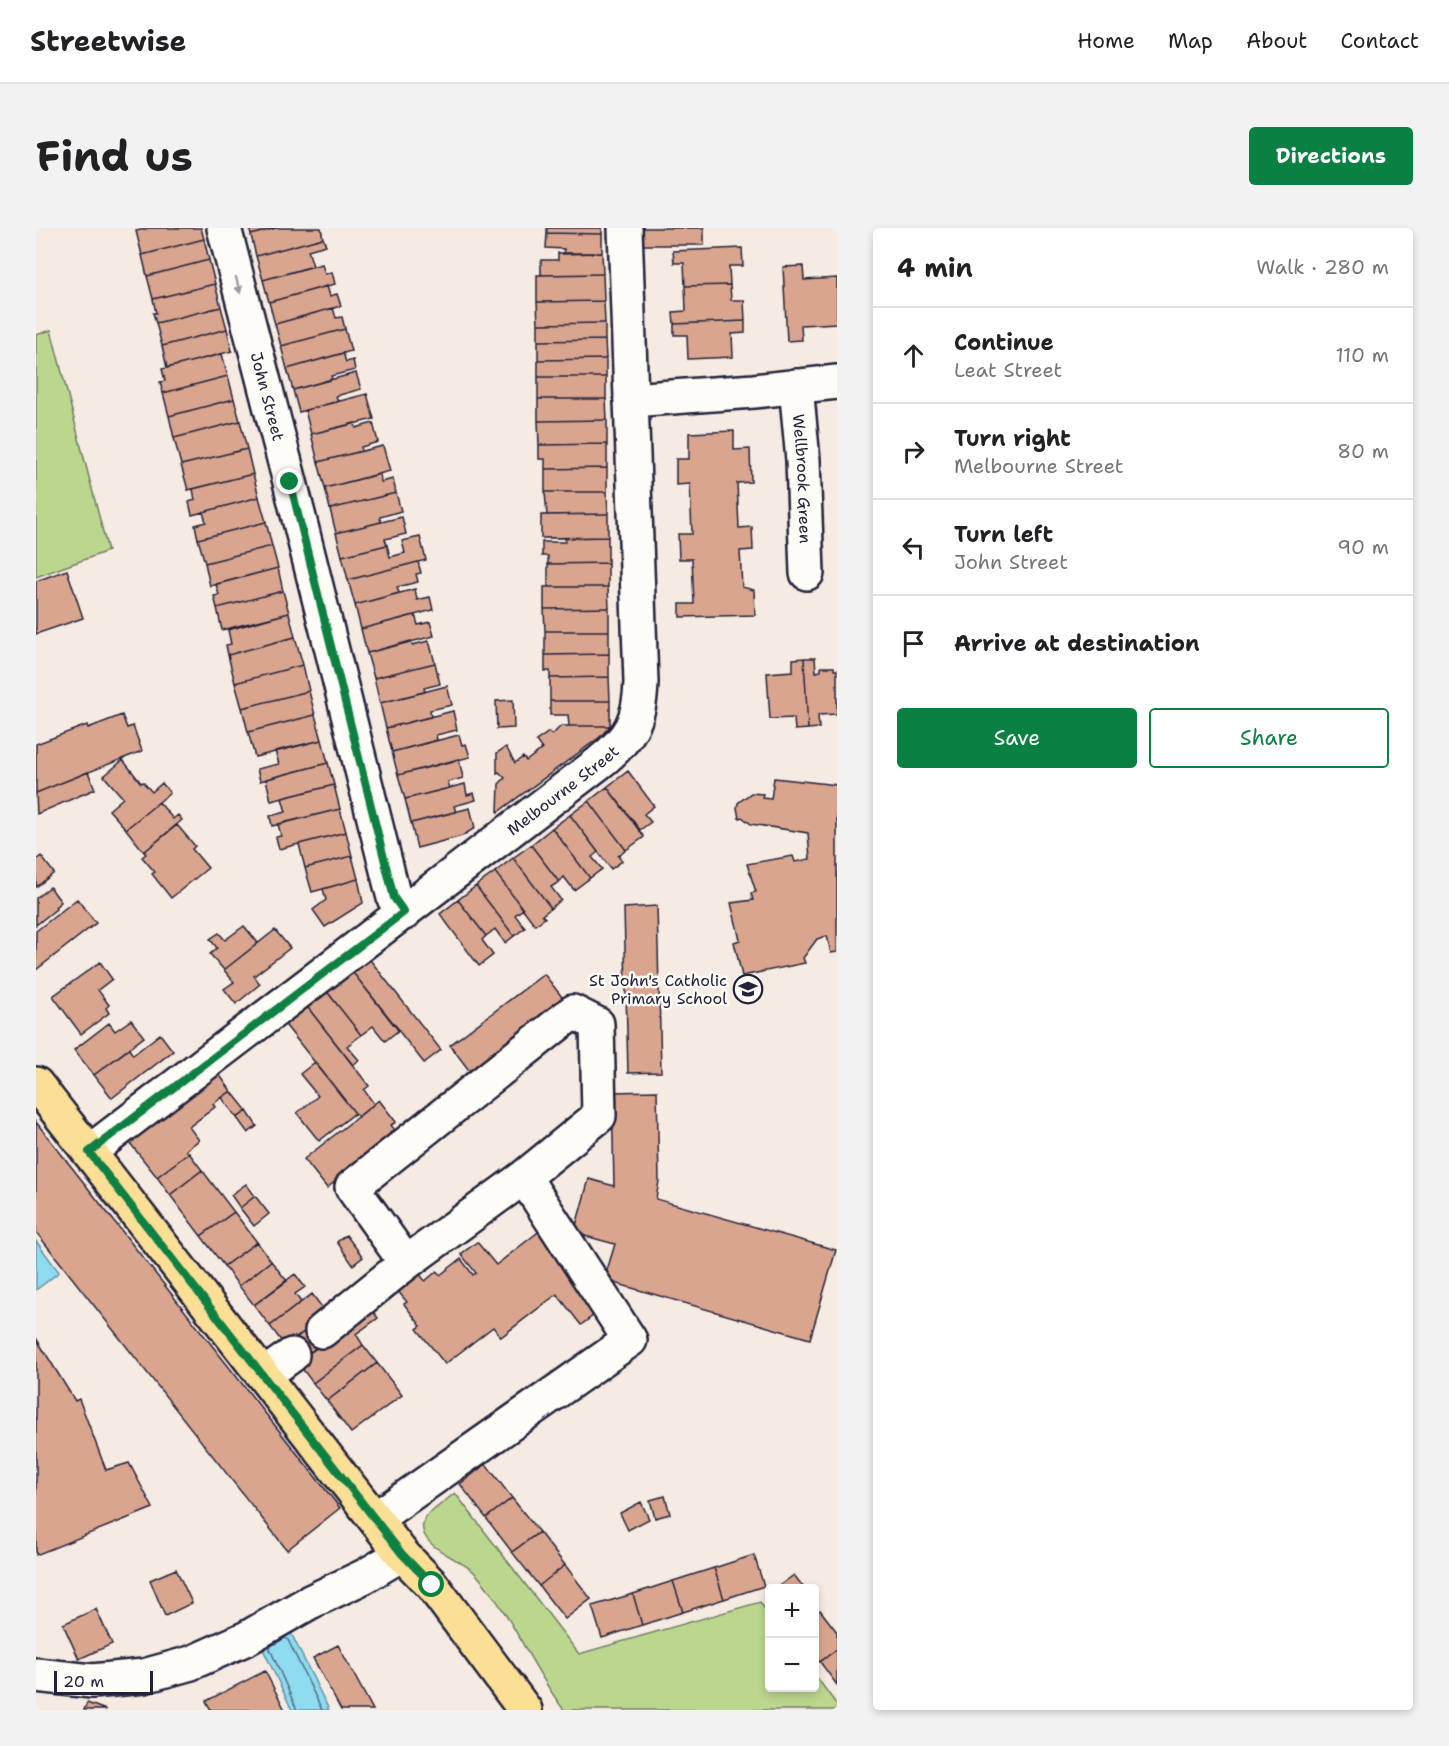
<!DOCTYPE html>
<meta charset="utf-8">
<style>
body{margin:0;font-family:"Shantell Sans",sans-serif;background:#f2f2f2;color:#202124}
.controls{position:absolute;right:18px;bottom:18px;display:grid;overflow:hidden;border-radius:6px;box-shadow:0 3px 9px #0003}
.controls button{width:54px;height:54px;display:grid;place-items:center;padding:0;border:0;border-bottom:2px solid #e0e0e0;background:#fff;color:#202124;font:30px sans-serif}
.scale{position:absolute;left:18px;bottom:15px;width:99px;box-sizing:border-box;padding-left:6px;border:3px solid #22223b;border-top:0;font-size:16px;line-height:21px;white-space:nowrap;color:#22223b;-webkit-text-stroke:4px #fdfcf7;paint-order:stroke}
.stop{position:absolute;width:18px;height:18px;margin:-14px;border:4px solid #0b8043;border-radius:50%;background:#fff}
.stop.end{background:#0b8043;border-color:#fff;box-shadow:0 2px 6px #0008}
.list{margin:0;padding:0;list-style:none}
h2{display:flex;justify-content:space-between;align-items:center;height:78px;margin:0;padding:0 24px;font-size:26px}
h2 small{font-size:20px;font-weight:400;color:#757577}
.list li{display:grid;grid-template-columns:39px 1fr auto;gap:18px;align-items:center;box-sizing:border-box;height:96px;padding:0 24px;border-top:2px solid #e0e0e0}
.list b{display:block;font-size:22px;white-space:nowrap}
.list p{margin:0;font-size:20px;white-space:nowrap;color:#757577}
.list em{font-size:20px;font-style:normal;color:#757577}
.actions{display:flex;gap:12px;padding:18px 24px}
.actions a{flex:1;padding:14px 0;border:2px solid #0b8043;border-radius:6px;text-align:center;font-size:21px;color:#0b8043}
.actions .main{background:#0b8043;color:#fff}
.icon{flex:none;width:33px;height:33px;fill:none;stroke:currentColor;stroke-width:2;stroke-linecap:round;stroke-linejoin:round}
.map{position:relative;flex:none;width:801px;height:1482px;overflow:hidden;border-radius:6px}
header{display:flex;align-items:center;gap:36px;box-sizing:border-box;height:84px;padding:0 30px;background:#fff;border-bottom:2px solid #e0e0e0}
header strong{font-size:28px}
nav{display:flex;gap:33px;margin-inline-start:auto;font-size:21px}
.intro{display:flex;align-items:center;justify-content:space-between;box-sizing:border-box;height:144px;padding:0 36px}
h1{margin:0;font-size:42px}
.button{padding:15px 27px;border-radius:6px;background:#0b8043;color:#fff;font-size:21px;font-weight:700}
main{display:flex;gap:36px;padding:0 36px}
aside{flex:1;background:#fff;border-radius:6px;box-shadow:0 3px 9px #0003}
.map>svg:first-child{display:block}
.green{fill:#bbd78e;stroke:#6e7c64;stroke-width:1.5}
.water{fill:#8fdbf0;stroke:#6391a8;stroke-width:1.5}
.lines{fill:none;stroke-linecap:round;stroke-linejoin:round}
.shore{stroke:#4e6c83;stroke-width:1.5}
.building{fill:#daa58f;stroke:#22223b;stroke-width:1.5}
.minor-casing{stroke:#22223b;stroke-width:38}
.major-casing{stroke:#22223b;stroke-width:38}
.minor{stroke:#fdfcf7;stroke-width:33}
.major{stroke:#fbdf96;stroke-width:33}
.oneway{fill:#9a9aa2}
.route{stroke:#0b8043;stroke-width:8}
.labels{text-anchor:middle;stroke-width:5;stroke-linejoin:round;paint-order:stroke}
.street-label{font-size:16px;fill:#22223b;stroke:#fdfcf7}
.poi-label{font-size:16px;fill:#22223b;stroke:#fdfcf7;text-anchor:end}
</style>
<header>
<strong>Streetwise</strong>
<nav><a>Home</a><a>Map</a><a>About</a><a>Contact</a></nav>
</header>
<div class="intro"><h1>Find us</h1><a class="button">Directions</a></div>
<main>
<div class="map">
<svg width="801" height="1482" viewBox="0 0 801 1482">
<rect width="100%" height="100%" fill="#f6ebe2"/>
<filter id="ink" filterUnits="userSpaceOnUse"><feTurbulence type="fractalNoise" baseFrequency=".0167" numOctaves="2"/><feDisplacementMap in="SourceGraphic" scale="12" xChannelSelector="R" yChannelSelector="G"/><feConvolveMatrix kernelMatrix="1 2 1 2 8 2 1 2 1" color-interpolation-filters="sRGB"/></filter>
<g filter="url(#ink)">
<path class="green" d="M15 102 72 323 0 349V107Z
M419 1265 543 1426 724 1374 733 1387 734 1460H778L779 1447 801 1477V1482H528C495 1439 476 1386 440 1346 428 1332 390 1322 387 1302 386 1299 388 1292 389 1289Z"/>
<path class="water" d="M0 1013 23 1044 0 1062Z
M253 1401 293 1482H256L225 1417Z"/>
<g class="lines">
<path class="shore" d="M261 1482 234 1421 235 1418 249 1410 252 1412 286 1482"/>
</g>
<path class="building" d="M113 0H165L168 11 106 27 100 3Z
M213 0H240L215 7Z
M240 0H285L287 10 220 28 215 7Z
M511 0H566V6L511 5Z
M606 0H668V17H606Z
M511 5 566 6V25L527 26 528 21 510 20Z
M287 10 290 17 272 22 277 38 227 52 220 28Z
M168 11 173 32 111 48 106 27Z
M706 20 707 38H693L694 57 649 58 648 35H638L637 23Z
M522 25H566L567 46 505 47V32H522Z
M173 32 179 56 117 71 111 48Z
M286 36 289 46 296 44 299 56 233 74 227 52Z
M767 38 768 52 801 50V95L765 97 766 112 751 113 747 39Z
M567 46 568 73 501 74V47Z
M179 56 185 79 120 95 117 85H120L117 71Z
M694 57 695 72H708L709 93 638 96 637 84 650 83 649 58Z
M291 58 294 68 301 66 305 78 239 96 233 74Z
M568 73 569 95 502 96 501 74Z
M185 79 191 101 126 118 120 95Z
M297 80 300 90 306 89 309 101 245 118 239 96Z
M709 93V105L696 106 697 129 652 131 651 107H638V96Z
M569 95V112L502 113V96Z
M191 101 196 123 131 140 126 118Z
M309 101 315 123 251 141 245 118Z
M569 112 570 131 502 132V113Z
M307 125 310 134 317 132 319 142 295 148 296 151 257 162 251 141Z
M186 126 192 148 127 165 124 154 129 153 126 141Z
M570 131V149H502V132Z
M320 145 325 161 300 168 302 173 263 184 257 162Z
M192 148 198 171 133 188 127 165Z
M502 149H570V171H502Z
M331 166 338 191 275 206 269 182Z
M198 171 204 193 138 210 133 188Z
M502 171H570L571 192 502 193Z
M571 192V216L503 217 502 193Z
M204 193 211 221 145 237 138 210Z
M319 195 320 200 337 195 342 214 325 219 326 223 282 234 275 206Z
M698 203V222L714 221 715 254 701 255 703 300 716 299 717 322 704 323 706 359 718 362 719 387 644 389V376H658L656 331H643L642 306H656L654 256 640 257V231H653V205Z
M571 216V240L509 241V231H503V217Z
M347 218 354 243 289 260 282 234Z
M211 221 217 246 152 262 145 237Z
M571 240V264H509V241Z
M217 246 223 269 156 287 153 274 159 272 157 261Z
M344 246 345 254 357 251 360 265 294 281 289 260Z
M509 264H571L572 286 511 287Z
M360 265 365 283 344 289 345 294 300 305 294 281Z
M223 269 230 294 162 311 159 297 170 294 167 284Z
M572 286V309L505 310V287Z
M366 289 370 306 349 311 351 317 306 328 300 305Z
M230 294 236 318 169 335 162 311Z
M384 309 390 332 312 352 306 328 351 317 354 329 369 325 366 313Z
M572 309V335L512 336V328H506V314H529V310Z
M236 318 242 340 174 358 169 335Z
M382 334 385 345 380 346 382 354 361 359 363 365 319 377 312 352Z
M572 335V359H512V336Z
M242 340 247 363 181 380 178 368 183 367 180 356Z
M31 342 47 390 0 406V353Z
M508 359H572L573 380 508 381Z
M379 361 381 372 394 369 397 382 325 401 319 377Z
M247 363 253 385 186 402 181 380Z
M573 380V403H509L508 381Z
M253 385 259 409 192 427 190 417 195 416 192 402Z
M379 387 382 397 394 394 398 408 331 425 325 401Z
M509 403H573V426L509 427Z
M259 409 267 437 199 455 192 427Z
M375 413 376 417 393 413 399 435 338 450 331 425Z
M573 426V449L514 450V443H509V427Z
M768 430 772 501 759 502 758 490 734 491 731 445 757 443V431Z
M768 430H779L780 444 785 443V439H798V442H801V486L782 487 783 500 772 501Z
M399 435 404 456 388 460 389 464 344 475 338 450Z
M267 437 273 463 206 480 199 455Z
M573 449 574 473H514V450Z
M411 458 416 477 394 482 395 489 350 500 344 475Z
M273 463 279 487 212 504 206 480Z
M477 472 478 500 461 501 460 473Z
M514 473H574V498H533L532 487H514Z
M417 483 421 502 400 507 401 512 356 524 350 500Z
M86 487 91 500 97 498 106 523 0 565V516L51 497 52 500Z
M279 487 286 512 219 529 212 504Z
M525 498H574L564 509 462 584 463 556 469 550 463 544 461 545V525L470 519 479 535 487 529 490 533 506 521 500 513 513 504 516 507Z
M423 507 426 517 430 516 434 529 362 547 356 524Z
M286 512 292 535 224 553 221 541 243 536 239 523Z
M423 531 427 550 412 554 414 560 369 571 362 547Z
M87 532 105 555 107 554 116 564 126 555 134 565 90 601 73 582 87 570 68 548Z
M292 535 298 557 235 573 230 551Z
M592 543 618 578 608 586 615 594 604 602 571 559Z
M52 544 59 561 1 586 0 565Z
M738 550 801 557V724L795 725 791 708 781 711 767 730 769 735 706 748 698 714 704 712 695 675 717 672 715 665 720 664 711 636 757 628 759 634 774 631 772 605 715 596 706 589 703 590 701 580 702 575 715 565 727 566 726 570 735 571Z
M429 556 431 567 438 565 440 572 418 578 420 584 375 595 369 571Z
M298 557 304 581 236 598 234 588 250 584 246 570Z
M571 559 608 609 590 622 553 573Z
M553 573 590 622 582 628 586 633 575 641 534 587Z
M123 574 137 591 142 587 146 592 108 624 90 601Z
M434 580 439 600 426 608 381 620 375 595Z
M304 581 310 604 243 621 240 609 245 608 242 596Z
M534 587 562 624 556 629 566 641 554 650 516 600Z
M141 597 159 618 156 621 172 640 135 670 116 646 119 644 106 629 110 626 108 624Z
M516 600 554 650 538 662 528 649 523 654 495 617Z
M310 604 316 628 269 640 263 616Z
M495 617 523 654 515 659 525 672 515 680 477 630Z
M5 628 18 645 0 659V632Z
M316 628 322 651 276 664 269 640Z
M477 630 515 680 506 687 509 690 499 697 459 644Z
M459 644 487 681 479 687 489 700 478 708 440 658Z
M322 651 327 675 289 699 277 682 290 672 287 661Z
M440 658 478 708 469 715 459 701 450 708 422 672Z
M14 659 25 674 19 679 20 681 0 697V670Z
M41 671 60 695 0 742V703Z
M422 672 450 708 446 712 457 727 443 738 404 686Z
M621 678 625 844 592 845 588 680Z
M208 698 222 715 188 742 174 726 181 720 174 711 183 705 189 712Z
M239 702 254 720 218 748 224 756 200 776 188 761 198 754 188 742Z
M331 728 405 822 388 835 314 741Z
M64 734 76 751 62 762 73 777 70 780 73 785 45 806 17 768Z
M314 741 363 802 349 813 337 798 325 807 289 761Z
M508 746 530 774 435 845 414 817Z
M289 761 325 807 311 818 323 832 317 837 269 776Z
M269 776 333 858 328 862 338 876 322 889 247 794Z
M95 792 108 809 58 847 38 822 73 795 79 803Z
M124 806 137 823 76 870 58 847 93 821 97 827Z
M279 834 319 885 283 913 261 885 282 868 264 846Z
M183 846 195 863 177 876 179 879 153 899 163 912 150 922 153 925 121 949 93 914Z
M195 863 211 883 201 890 186 870Z
M621 863 623 953 620 971 800 1022 774 1111 568 1052 579 1016 538 1005 553 951 578 958 576 864Z
M343 872 360 894 355 897 358 901 354 904 357 907 291 960 268 931Z
M211 883 221 898 212 905 201 890Z
M0 894 304 1280 251 1322 0 1004Z
M153 925 166 942 134 967 121 949Z
M166 942 198 984 165 1008 134 967Z
M210 956 219 968 204 980 195 967Z
M219 968 233 986 218 998 204 980Z
M198 984 221 1014 188 1038 165 1008Z
M506 1001 567 1080 545 1097 521 1066 465 1109 457 1099 409 1136 381 1101 385 1098 368 1076 371 1074 361 1062 383 1045 389 1053 401 1043 404 1047 425 1031 437 1047 440 1045 425 1026 441 1014 460 1037Z
M310 1007 327 1029 317 1037 301 1014Z
M221 1014 235 1033 203 1058 188 1038Z
M235 1033 251 1053 218 1077 203 1058Z
M259 1046 269 1059 259 1066 265 1074 234 1098 218 1077Z
M276 1066 291 1086 249 1118 234 1098Z
M334 1079 342 1090 320 1106 327 1117 277 1155 261 1134Z
M280 1095 293 1111 261 1134 249 1118Z
M0 1110 39 1173 43 1171 70 1242 93 1235 117 1280 0 1327Z
M327 1117 341 1135 291 1173 277 1155Z
M341 1135 366 1167 315 1205 291 1173Z
M450 1236 476 1270 450 1290 424 1256Z
M629 1268 634 1286 619 1290 614 1272Z
M476 1270 503 1304 476 1324 450 1290Z
M605 1274 613 1291 592 1302 584 1285Z
M503 1304 529 1337 503 1358 476 1324Z
M718 1327 728 1358 688 1371 678 1340Z
M529 1337 555 1371 529 1391 503 1358Z
M678 1340 688 1371 647 1384 637 1353Z
M140 1341 156 1375 129 1388 114 1352Z
M758 1347 768 1360H740Z
M637 1353 647 1384 606 1397 597 1366Z
M597 1366 606 1397 566 1410 556 1378Z
M60 1381 76 1416 43 1431 27 1396Z
M784 1382 801 1404V1421L784 1434 778 1427V1386Z
M302 1417 337 1482H305L277 1430Z
M801 1421V1457L784 1434Z
M229 1443 249 1482H175L170 1473Z
M51 1475 70 1482H48Z"/>
<g class="lines">
<g class="minor-casing">
<g id="minor">
<path id="s1" d="M188 0 254 254 358 670 368 685"/>
<path id="s2" d="M760 158 767 232 771 345"/>
<path d="M595 172 718 163 801 154"/>
<path id="s3" d="M53 924 564 534C594 510 604 492 605 454L589 0"/>
<path d="M286 1103 370 1035"/>
<path d="M228 1147 256 1127"/>
<path d="M339 1291 594 1112 488 949 563 888 561 796 537 784 316 959 370 1035 488 949"/>
<path d="M0 1447 56 1453 108 1448 155 1435 211 1410 274 1374 329 1348 366 1326"/>
</g>
</g>
<g class="major-casing">
<path id="major" d="M0 856 366 1326 396 1357 489 1482"/>
</g>
<use href="#minor" class="minor"/>
<use href="#major" class="major"/>
</g>
<defs><path id="oneway-solid" d="M-6-.8H1V-3.2L6.5 0L1 3.2V.8H-6Z" transform="scale(1.5)"/></defs>
<use class="oneway" href="#oneway-solid" transform="translate(202 57) rotate(75)"/>
</g>
<g class="lines" filter="url(#ink)">
<path class="route" d="M254 254 358 670 368 684 53 924 366 1326 396 1357"/>
</g>
<defs>
<g id="school-ring" transform="scale(1.5)"><circle r="9.5" fill="#fdfcf7" stroke="#22223b" stroke-width="1.5"/><path d="M0-5L7-2L0 1L-7-2ZM-4 1L0 2.5L4 1V4Q0 6-4 4Z" fill="#22223b"/></g>
</defs>
<g fill-rule="evenodd">
<use href="#school-ring" x="712" y="761"/>
</g>
<g class="labels">
<g class="street-label">
<text dy="6" stroke="none"><textPath href="#s1" startOffset="174">John Street</textPath></text>
<text dy="6" stroke="none"><textPath href="#s2" startOffset="93">Wellbrook Green</textPath></text>
<text dy="6" stroke="none"><textPath href="#s3" startOffset="596">Melbourne Street</textPath></text>
</g>
<g class="poi-label">
<text x="691" y="758">St John's Catholic<tspan x="691" dy="18">Primary School</tspan></text>
</g>
</g>
</svg>
<div class="controls">
<button>+</button>
<button>−</button>
</div>
<div class="scale">20 m</div>
<div class="stop" style="left:396px;top:1357px"></div>
<div class="stop end" style="left:254px;top:254px"></div>
</div>
<aside>
<h2>4 min<small>Walk · 280 m</small></h2>
<ul class="list">
<li><svg class="icon" aria-label="ahead" viewBox="0 0 24 24"><path d="M12 20V5M6 11l6-6 6 6"/></svg><div><b>Continue</b><p>Leat Street</p></div><em>110 m</em></li>
<li><svg class="icon" aria-label="right" viewBox="0 0 24 24"><path d="M7 20v-9h11M14 6l5 5-5 5"/></svg><div><b>Turn right</b><p>Melbourne Street</p></div><em>80 m</em></li>
<li><svg class="icon" aria-label="left" viewBox="0 0 24 24"><path d="M17 20v-9H6M10 6l-5 5 5 5"/></svg><div><b>Turn left</b><p>John Street</p></div><em>90 m</em></li>
<li><svg class="icon" aria-label="arrive" viewBox="0 0 24 24"><path d="M6 21V4h12l-3 4 3 4H6"/></svg><div><b>Arrive at destination</b></div></li>
</ul>
<div class="actions"><a class="main">Save</a><a>Share</a></div>
</aside>
</main>
